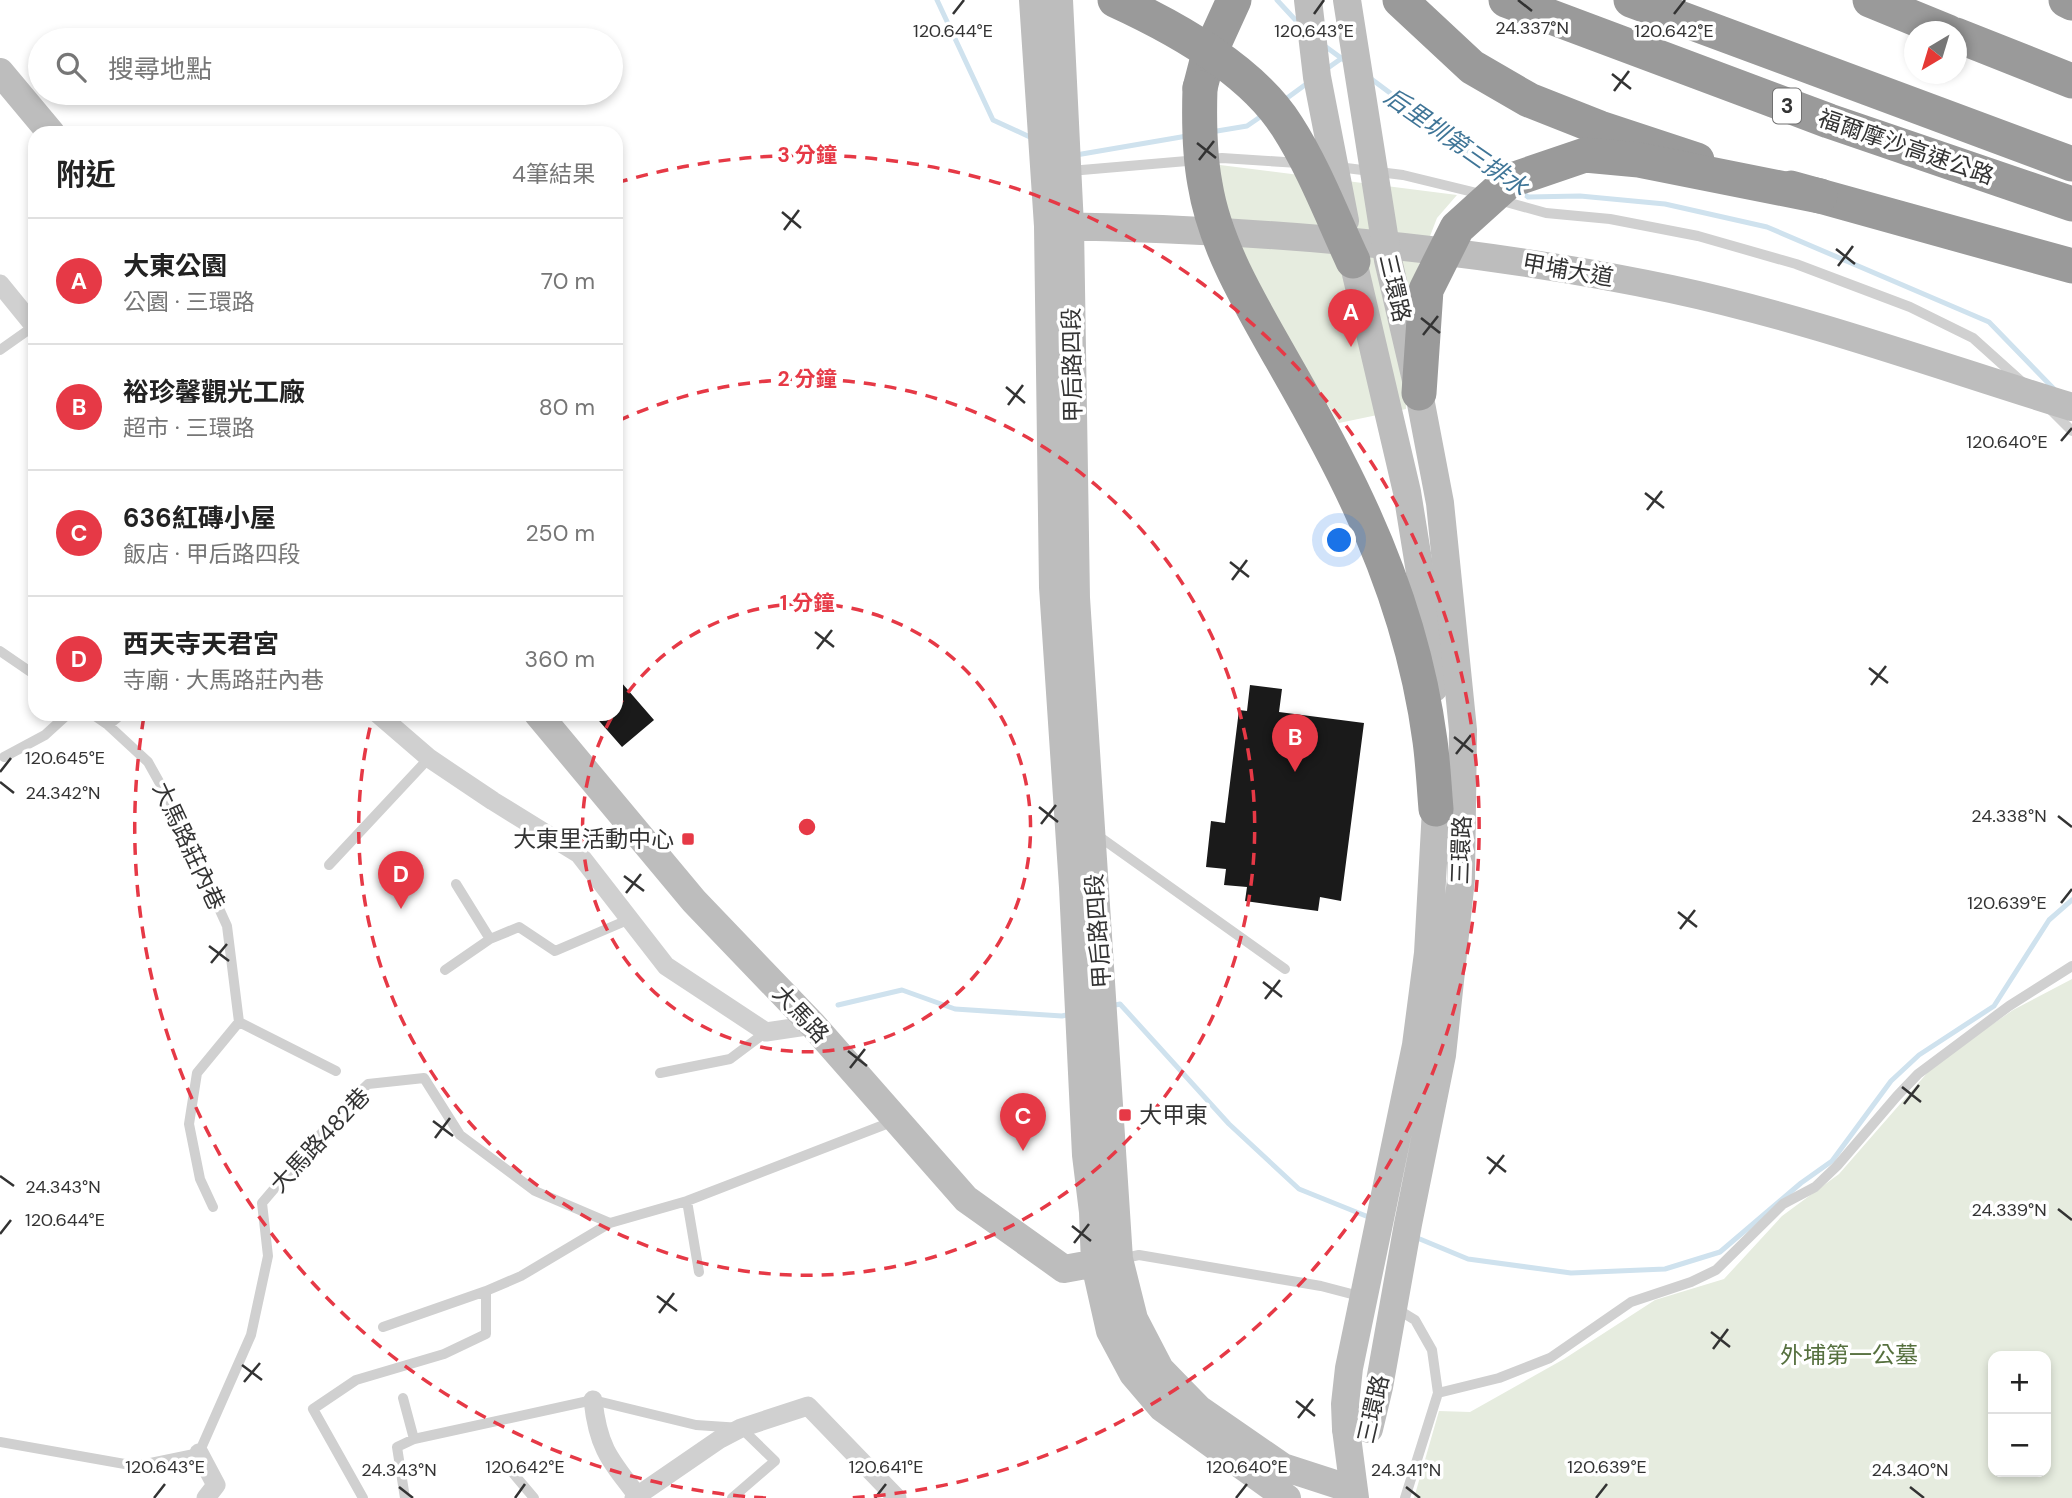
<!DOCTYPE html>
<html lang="zh-TW">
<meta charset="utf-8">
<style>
body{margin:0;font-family:"DM Sans","Noto Sans TC",sans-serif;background:#f6f6f6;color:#222}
.controls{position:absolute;right:21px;bottom:21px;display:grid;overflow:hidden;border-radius:14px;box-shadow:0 4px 10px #0003}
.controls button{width:63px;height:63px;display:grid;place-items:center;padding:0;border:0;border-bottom:2px solid #e0e0e0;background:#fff;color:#222;font:35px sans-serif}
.compass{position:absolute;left:1904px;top:21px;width:63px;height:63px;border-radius:50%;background:#fff;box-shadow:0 4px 10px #0003;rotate:218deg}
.you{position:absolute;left:1340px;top:541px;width:24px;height:24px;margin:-18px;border:5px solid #fff;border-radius:50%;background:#1a73e8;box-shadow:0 0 0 10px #1a73e833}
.badge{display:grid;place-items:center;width:46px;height:46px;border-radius:50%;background:#e63946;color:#fff;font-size:23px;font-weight:700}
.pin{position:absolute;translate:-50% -58px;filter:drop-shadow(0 2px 4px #0008)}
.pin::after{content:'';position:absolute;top:37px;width:24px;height:21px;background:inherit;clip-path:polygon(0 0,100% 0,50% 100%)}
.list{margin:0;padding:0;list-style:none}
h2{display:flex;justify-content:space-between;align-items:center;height:91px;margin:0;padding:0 28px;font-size:30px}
h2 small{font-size:23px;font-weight:400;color:#767676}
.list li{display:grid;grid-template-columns:46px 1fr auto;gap:21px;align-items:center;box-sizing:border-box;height:126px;padding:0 28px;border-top:2px solid #e0e0e0}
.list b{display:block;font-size:26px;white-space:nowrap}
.list p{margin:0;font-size:23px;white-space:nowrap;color:#767676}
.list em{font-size:23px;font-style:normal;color:#767676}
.icon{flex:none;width:38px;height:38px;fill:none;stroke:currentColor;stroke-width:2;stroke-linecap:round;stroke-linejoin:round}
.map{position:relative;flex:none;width:2072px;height:1498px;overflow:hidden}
.search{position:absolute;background:#fff;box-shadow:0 4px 10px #0003;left:28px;top:28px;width:595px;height:77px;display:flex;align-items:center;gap:18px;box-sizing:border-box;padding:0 24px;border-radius:38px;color:#767676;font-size:26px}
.panel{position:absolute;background:#fff;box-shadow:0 4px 10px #0003;left:28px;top:126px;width:595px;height:595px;border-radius:21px}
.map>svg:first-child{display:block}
.green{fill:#e6ecdf;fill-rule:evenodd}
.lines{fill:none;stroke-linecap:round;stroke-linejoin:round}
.stream{stroke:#cfe2ee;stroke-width:5}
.building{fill:#1a1a1a}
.lane{stroke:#d0d0d0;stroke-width:10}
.street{stroke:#d0d0d0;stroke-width:19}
.secondary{stroke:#bdbdbd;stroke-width:28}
.highway{stroke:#9a9a9a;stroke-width:35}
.secondary-bridge{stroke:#bdbdbd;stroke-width:28}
.highway-bridge{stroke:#9a9a9a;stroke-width:35}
.ticks{fill:none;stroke:#333;stroke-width:2.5}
.ring{fill:none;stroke:#e63946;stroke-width:3.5;stroke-dasharray:12 9}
.poi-dot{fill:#e63946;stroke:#fff;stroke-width:2.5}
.labels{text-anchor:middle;stroke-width:7;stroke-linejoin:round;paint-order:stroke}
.shield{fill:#fff;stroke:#707070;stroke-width:2}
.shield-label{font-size:21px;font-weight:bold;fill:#333}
.street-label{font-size:23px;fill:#333;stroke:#fff}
.poi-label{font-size:23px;fill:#333;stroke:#fff;text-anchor:end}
.park-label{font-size:23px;fill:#56703f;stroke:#fff}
.water-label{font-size:24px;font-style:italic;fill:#3f7597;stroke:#fff}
.ticks-label{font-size:18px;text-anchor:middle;fill:#333;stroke:#fff;stroke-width:7;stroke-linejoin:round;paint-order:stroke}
.centre{fill:#e63946;stroke:#fff;stroke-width:3.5}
.ring-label{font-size:21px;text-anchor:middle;font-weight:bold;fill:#e63946;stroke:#fff;stroke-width:7;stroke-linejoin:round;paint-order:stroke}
</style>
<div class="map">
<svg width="2072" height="1498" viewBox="0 0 2072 1498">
<rect width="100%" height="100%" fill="#fff"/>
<path class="green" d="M1212 164 1457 195 1437 218 1415 275 1406 409 1339 423 1254 286Z
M2072 979V1498H1414L1439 1411 1470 1412 1564 1359 1655 1300 1724 1279 1782 1216 1839 1174 1935 1064 2013 1010ZM1993 1356H2046V1472H1993Z"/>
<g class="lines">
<path class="stream" d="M937 0 993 120 1032 138
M1277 0 1301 26
M1322 44 1348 63
M1325 70 1342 58
M1370 78 1500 175
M1283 101 1309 82
M1211 132 1247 126 1263 115
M1076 155 1187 136
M1519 190 1528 197 1580 196 1665 204 1767 227 1989 322 2054 389
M838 1005 902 990 955 1009 1062 1016 1071 1014
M1111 1006 1120 1004 1229 1124 1299 1189 1371 1218
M1415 1237 1468 1259 1571 1273 1665 1269 1720 1252 1801 1183 1832 1161 1891 1081 1919 1055 1994 1006 2049 920 2072 900"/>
</g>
<path class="building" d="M621 682 654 720 622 747 593 714H616V686Z
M1250 685 1282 689 1279 712 1364 723 1341 901 1320 897 1318 911 1245 901 1247 887 1224 885 1226 869 1206 867 1211 821 1225 823 1239 710 1247 711Z"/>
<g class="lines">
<path class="lane" d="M1338 167 1403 175 1481 194
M1070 171 1222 158 1299 163
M1499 200 1546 213 1610 219 1698 236 1796 264 1910 307 1973 338 2022 382
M0 350 34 326
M2050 409 2072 431
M0 651 35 675
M92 714 108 725 148 762 172 805 227 926 239 1022 336 1071
M108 725 122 714
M4 757 45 735 68 714
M1097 835 1285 969
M329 865 429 758
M456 884 490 939
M445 970 490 939 519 927 555 951 630 919
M660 1073 730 1059 766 1032
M687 1201 699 1272
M213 1207 200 1179 189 1124 197 1073 239 1022
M1120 1259 1139 1255 1321 1286 1363 1297
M1397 1309 1415 1320 1432 1350 1438 1393 1405 1498
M383 1327 486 1291
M1438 1393 1499 1378 1550 1358 1631 1302 1691 1282 1716 1270 1783 1204 1815 1187 1837 1166 1897 1096 1918 1074 2009 1006 2072 966
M403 1398 414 1439
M0 1442 136 1466 199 1453 251 1335 268 1256 262 1203 344 1107 368 1084 424 1078 460 1135 535 1191 610 1223
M512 1472 534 1498
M363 1498 313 1409 356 1380 444 1354 486 1334V1291L521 1276 610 1223 687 1201 894 1121
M405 1498 397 1447 414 1439 593 1400 696 1425 741 1428 775 1461 732 1498"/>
<path class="street" d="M0 284 35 327
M378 714 429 758 493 801 579 854 666 966 766 1032 813 1025
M593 1400C598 1447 609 1459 637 1495
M199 1453 216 1485 206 1498
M634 1498 720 1439 741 1428 808 1406 897 1498"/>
<path class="secondary" d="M1033 0 1048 226 1053 587 1073 887 1086 1155 1093 1212 1095 1264 1110 1331 1133 1374 1162 1408 1287 1498
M1059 0 1070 226 1076 598 1119 1259 1134 1319 1160 1369 1199 1409 1283 1467 1354 1490
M0 72 51 133
M1050 226C1258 229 1467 246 1671 289 1807 318 1939 366 2072 407
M1353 261 1407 492 1425 603 1434 688
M538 714 694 901 813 1025 966 1199 1064 1269 1113 1260
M1346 1429 1355 1498"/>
<path class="highway" d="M1400 0 1472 67 1529 100 1600 128 1697 160
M1506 0 1829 121 2072 204
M1631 0 2072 164
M1870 0 1948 32
M2066 0 2072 3
M1956 35 2072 81
M1200 88 1208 57 1234 0
M1791 188 2072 266"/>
<path class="secondary-bridge" d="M1308 0 1317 77 1345 221
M1347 0 1388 260 1419 393 1440 503 1463 730 1461 879 1442 1055 1408 1224 1379 1387 1369 1429
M1346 1429 1345 1404 1349 1368 1416 1045 1428 953 1436 809"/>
<path class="highway-bridge" d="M1115 0C1174 27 1251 69 1287 126 1314 168 1332 216 1353 261
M1200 88C1199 120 1199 152 1205 184 1215 246 1250 303 1281 358 1308 405 1335 453 1358 503 1393 578 1419 658 1430 741 1433 763 1434 786 1436 809
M1419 393 1426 290 1457 228 1509 181 1585 155 1639 160 1820 196"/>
</g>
<path class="ticks" d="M1518 0 1532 11M953 14 964 0M1314 14 1324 0M1674 14 1685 0M1612 74 1631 89M1614 91 1629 71M1197 143 1216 158M1199 160 1214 141M782 212 801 228M784 230 799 210M1836 249 1855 264M1838 266 1853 246M1421 318 1440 333M1423 335 1438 316M1006 387 1025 403M1008 405 1023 385M2061 441 2072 428M1645 493 1664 508M1647 510 1662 491M1230 562 1249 577M1232 580 1247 560M815 632 834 647M817 649 832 630M1869 668 1888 683M1871 685 1886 666M1454 737 1473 752M1456 754 1471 735M0 772 11 758M0 782 14 793M1039 807 1058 822M2058 816 2072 827M1041 824 1056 805M624 876 644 891M626 893 641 874M2061 903 2072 889M1678 912 1697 927M1680 929 1695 910M209 946 229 961M211 963 227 944M1263 982 1282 997M1265 999 1280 980M848 1051 867 1066M850 1068 865 1049M1902 1087 1921 1102M1904 1104 1919 1085M433 1121 453 1136M435 1138 450 1118M1487 1157 1506 1172M1489 1174 1504 1155M0 1176 14 1186M2058 1209 2072 1220M1072 1226 1091 1241M0 1234 11 1220M1074 1243 1089 1224M657 1296 677 1311M659 1313 674 1293M1711 1332 1730 1347M1713 1349 1728 1329M242 1365 262 1380M244 1382 260 1363M1296 1401 1315 1416M1298 1418 1313 1399M399 1487 413 1498M1406 1487 1420 1498M1910 1487 1924 1498M154 1498 165 1484M515 1498 525 1484M875 1498 886 1484M1236 1498 1247 1484M1596 1498 1607 1484"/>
<g class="ring">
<path d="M616 710A224 224 0 1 1 613 715"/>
<path d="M618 421A448 448 0 1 1 373 715"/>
<path d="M766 1498A672 672 0 0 1 144 716M616 183A672 672 0 1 1 848 1498"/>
</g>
<g class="poi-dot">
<rect x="681" y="832" width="14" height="14" rx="3.5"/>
<rect x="1118" y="1108" width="14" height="14" rx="3.5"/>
</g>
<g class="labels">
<rect class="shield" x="1773" y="88.5" width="28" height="35" rx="5"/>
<g class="shield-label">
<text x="1787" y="113">3</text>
</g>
<g class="street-label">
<text transform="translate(1906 147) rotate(19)" y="8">福爾摩沙高速公路</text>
<text transform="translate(1568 270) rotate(10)" y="8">甲埔大道</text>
<text transform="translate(1395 288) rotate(77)" y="8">三環路</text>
<text transform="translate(1072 365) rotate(-91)" y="8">甲后路四段</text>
<text transform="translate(189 846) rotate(65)" y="8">大馬路莊內巷</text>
<text transform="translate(1461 850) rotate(-88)" y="8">三環路</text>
<text transform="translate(1098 931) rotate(-94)" y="8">甲后路四段</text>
<text transform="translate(801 1014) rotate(47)" y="8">大馬路</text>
<text transform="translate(320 1140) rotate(-47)" y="8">大馬路482巷</text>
<text transform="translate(1373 1409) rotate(-77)" y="8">三環路</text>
</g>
<g class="poi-label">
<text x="674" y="847">大東里活動中心</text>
<text x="1139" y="1123" text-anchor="start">大甲東</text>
</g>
<g class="park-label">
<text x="1849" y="1363">外埔第一公墓</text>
</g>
<g class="water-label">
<text transform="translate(1456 142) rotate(35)" y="8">后里圳第三排水</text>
</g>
</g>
<g class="ticks-label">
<text x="1532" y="34">24.337°N</text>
<text x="1674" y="37">120.642°E</text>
<text x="953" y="37">120.644°E</text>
<text x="1314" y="37">120.643°E</text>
<text x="2007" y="448">120.640°E</text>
<text x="65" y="764">120.645°E</text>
<text x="63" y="799">24.342°N</text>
<text x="2009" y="822">24.338°N</text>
<text x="2007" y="909">120.639°E</text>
<text x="63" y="1193">24.343°N</text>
<text x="2009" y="1216">24.339°N</text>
<text x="65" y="1226">120.644°E</text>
<text x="165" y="1473">120.643°E</text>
<text x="525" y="1473">120.642°E</text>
<text x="886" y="1473">120.641°E</text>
<text x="1247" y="1473">120.640°E</text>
<text x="1607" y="1473">120.639°E</text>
<text x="399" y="1476">24.343°N</text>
<text x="1406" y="1476">24.341°N</text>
<text x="1910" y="1476">24.340°N</text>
</g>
<circle cx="807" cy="827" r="10" class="centre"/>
<g class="ring-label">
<text x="807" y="162">3 分鐘</text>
<text x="807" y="386">2 分鐘</text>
<text x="807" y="610">1 分鐘</text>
</g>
</svg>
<div class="controls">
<button>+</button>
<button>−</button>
</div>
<svg class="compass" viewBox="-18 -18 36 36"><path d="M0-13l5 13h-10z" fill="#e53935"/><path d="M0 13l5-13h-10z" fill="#767676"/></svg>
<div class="you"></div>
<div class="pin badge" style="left:1351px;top:347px">A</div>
<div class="pin badge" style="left:1295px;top:772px">B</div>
<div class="pin badge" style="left:1023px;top:1151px">C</div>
<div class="pin badge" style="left:401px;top:909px">D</div>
<div class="search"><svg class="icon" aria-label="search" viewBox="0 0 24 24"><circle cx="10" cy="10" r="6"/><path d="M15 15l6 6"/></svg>搜尋地點</div>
<section class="panel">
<h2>附近<small>4筆結果</small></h2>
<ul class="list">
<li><span class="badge">A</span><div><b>大東公園</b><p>公園 · 三環路</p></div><em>70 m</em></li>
<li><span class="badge">B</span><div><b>裕珍馨觀光工廠</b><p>超市 · 三環路</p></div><em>80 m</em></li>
<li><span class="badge">C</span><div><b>636紅磚小屋</b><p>飯店 · 甲后路四段</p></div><em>250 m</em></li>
<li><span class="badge">D</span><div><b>西天寺天君宮</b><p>寺廟 · 大馬路莊內巷</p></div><em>360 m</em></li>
</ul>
</section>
</div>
